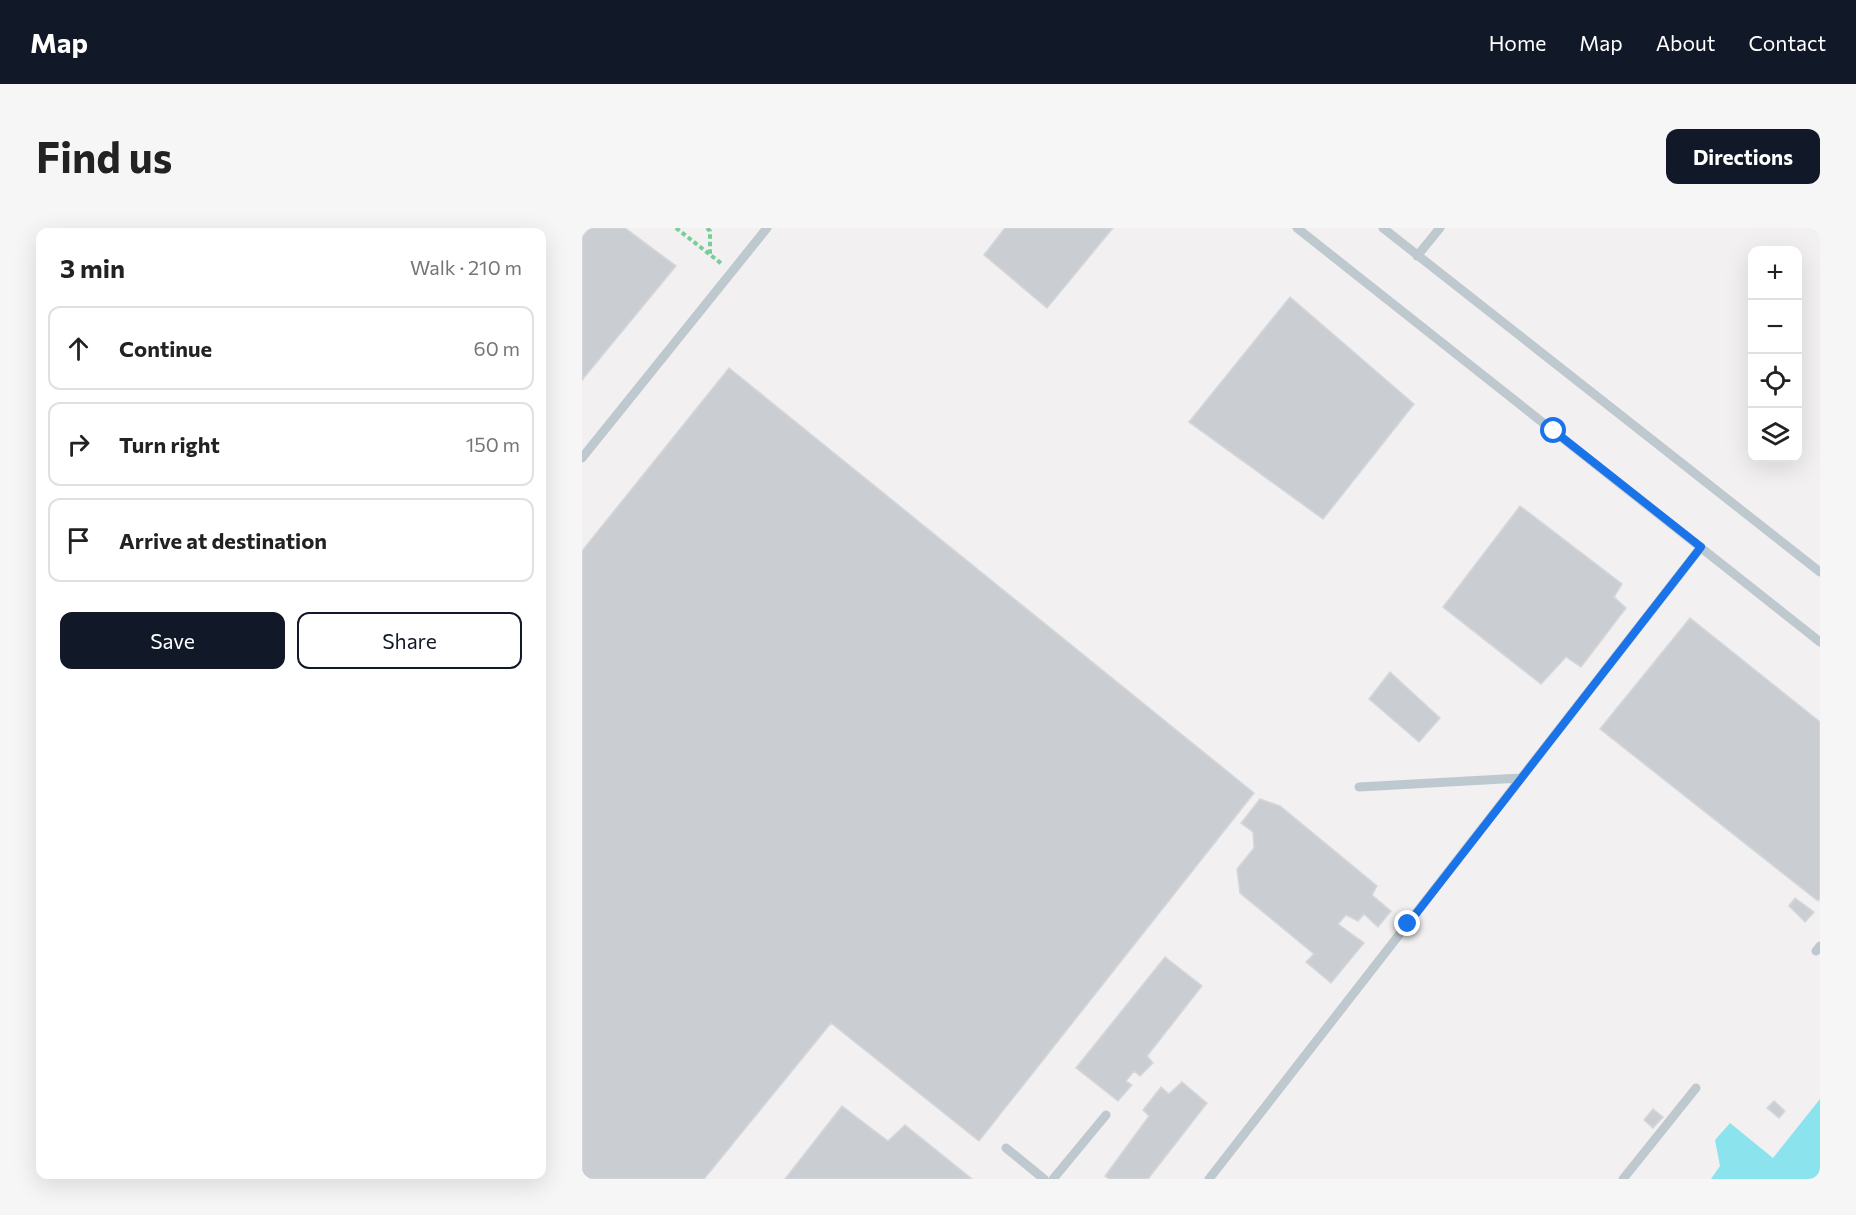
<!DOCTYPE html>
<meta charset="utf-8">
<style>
body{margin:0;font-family:Commissioner,sans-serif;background:#f6f6f6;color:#222}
.controls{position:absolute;right:18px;top:18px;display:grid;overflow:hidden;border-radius:12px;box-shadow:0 6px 24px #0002}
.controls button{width:54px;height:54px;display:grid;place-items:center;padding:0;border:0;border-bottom:2px solid #e0e0e0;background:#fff;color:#222;font:30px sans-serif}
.stop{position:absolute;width:18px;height:18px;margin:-14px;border:4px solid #1a73e8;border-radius:50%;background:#fff}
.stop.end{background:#1a73e8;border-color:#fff;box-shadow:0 2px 6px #0008}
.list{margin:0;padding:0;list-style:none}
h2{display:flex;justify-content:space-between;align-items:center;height:78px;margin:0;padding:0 24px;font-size:26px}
h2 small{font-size:20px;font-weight:400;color:#767676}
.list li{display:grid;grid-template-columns:39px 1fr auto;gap:18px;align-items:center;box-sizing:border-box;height:84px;margin:0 12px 12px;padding:0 12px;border:2px solid #e0e0e0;border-radius:12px}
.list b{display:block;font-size:22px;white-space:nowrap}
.list em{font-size:20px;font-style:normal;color:#767676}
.actions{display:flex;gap:12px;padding:18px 24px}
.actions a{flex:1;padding:14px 0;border:2px solid #111827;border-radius:12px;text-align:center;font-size:21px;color:#111827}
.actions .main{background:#111827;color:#fff}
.icon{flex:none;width:33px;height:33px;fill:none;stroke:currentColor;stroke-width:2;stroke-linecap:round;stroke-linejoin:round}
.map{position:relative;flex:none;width:1238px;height:951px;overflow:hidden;border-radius:12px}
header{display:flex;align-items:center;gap:36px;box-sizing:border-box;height:84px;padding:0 30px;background:#111827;color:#fff}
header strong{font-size:28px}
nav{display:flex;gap:33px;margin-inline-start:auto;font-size:21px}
.intro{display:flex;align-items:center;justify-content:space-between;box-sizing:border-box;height:144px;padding:0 36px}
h1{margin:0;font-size:42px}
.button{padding:15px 27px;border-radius:12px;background:#111827;color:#fff;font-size:21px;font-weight:700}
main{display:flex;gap:36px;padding:0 36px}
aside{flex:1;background:#fff;border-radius:12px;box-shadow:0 6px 24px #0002}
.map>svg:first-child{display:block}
.water{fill:#8be3ed}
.building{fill:#caced2;stroke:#d4d7db;stroke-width:1.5}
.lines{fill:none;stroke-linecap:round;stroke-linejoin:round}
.path{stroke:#76ce99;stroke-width:4;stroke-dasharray:4.5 3;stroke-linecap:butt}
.lane{stroke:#bec9cf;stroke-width:9}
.route{stroke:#1a73e8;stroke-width:8}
</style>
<header>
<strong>Map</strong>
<nav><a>Home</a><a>Map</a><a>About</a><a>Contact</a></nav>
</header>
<div class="intro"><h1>Find us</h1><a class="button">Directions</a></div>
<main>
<aside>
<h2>3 min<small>Walk · 210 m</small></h2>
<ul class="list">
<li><svg class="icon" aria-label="ahead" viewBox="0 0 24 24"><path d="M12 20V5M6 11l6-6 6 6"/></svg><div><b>Continue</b></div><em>60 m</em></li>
<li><svg class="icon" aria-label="right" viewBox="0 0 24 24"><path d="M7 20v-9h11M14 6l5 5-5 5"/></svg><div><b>Turn right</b></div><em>150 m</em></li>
<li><svg class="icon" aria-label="arrive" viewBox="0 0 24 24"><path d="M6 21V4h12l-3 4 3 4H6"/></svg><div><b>Arrive at destination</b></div></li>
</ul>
<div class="actions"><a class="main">Save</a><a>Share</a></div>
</aside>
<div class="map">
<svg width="1238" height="951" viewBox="0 0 1238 951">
<rect width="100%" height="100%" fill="#f2f0f0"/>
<path class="water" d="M1238 871V951H1129L1138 938 1133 912 1148 895 1191 930Z"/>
<path class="building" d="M8 0H43L94 38 0 152V9Z
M423 0H531L465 80 402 27Z
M708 69 832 176 741 291 607 194Z
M147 140 672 565 397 913 249 795 122 951H0V323Z
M938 278 1040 356 1032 369 1044 380 999 439 984 429 959 456 861 379Z
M1108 390 1238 494V670L1236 673 1018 501Z
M808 444 858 490 837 514 787 471Z
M678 571 698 578 795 658 790 667 809 683 796 699 782 686 776 693 764 687 756 696 782 715 749 755 724 734 732 726 658 665 655 641 672 620 671 604 659 595Z
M1213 670 1232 684 1223 694 1207 678Z
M583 729 620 758 565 828 571 835 558 848 552 843 544 853 550 857 536 873 494 840Z
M600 854 625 875 566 951H527L523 948 567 888 561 882 579 859 587 866Z
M1192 873 1203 883 1197 890 1185 880Z
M260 878 306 913 323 897 390 951H203Z
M1071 881 1081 889 1071 900 1062 892Z"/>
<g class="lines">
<path class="path" d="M94 0 140 36
M125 0 128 3V26"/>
<path class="lane" d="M715 0 1238 414
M801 0 1238 344
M835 28 858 0
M0 230 185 0
M777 559 939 550
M1234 723 1238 718
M424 920 462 951
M471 951 524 887
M627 951 1119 319
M1041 951 1114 860"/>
</g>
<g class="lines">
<path class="route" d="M826 696 1119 319 972 203"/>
</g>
</svg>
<div class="controls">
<button>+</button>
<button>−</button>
<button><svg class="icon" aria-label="locate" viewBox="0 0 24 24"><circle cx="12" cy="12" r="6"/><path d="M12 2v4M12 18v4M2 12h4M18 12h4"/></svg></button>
<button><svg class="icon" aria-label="layers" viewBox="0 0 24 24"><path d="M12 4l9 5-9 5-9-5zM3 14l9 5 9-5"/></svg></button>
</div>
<div class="stop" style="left:972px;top:203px"></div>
<div class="stop end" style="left:826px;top:696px"></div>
</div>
</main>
